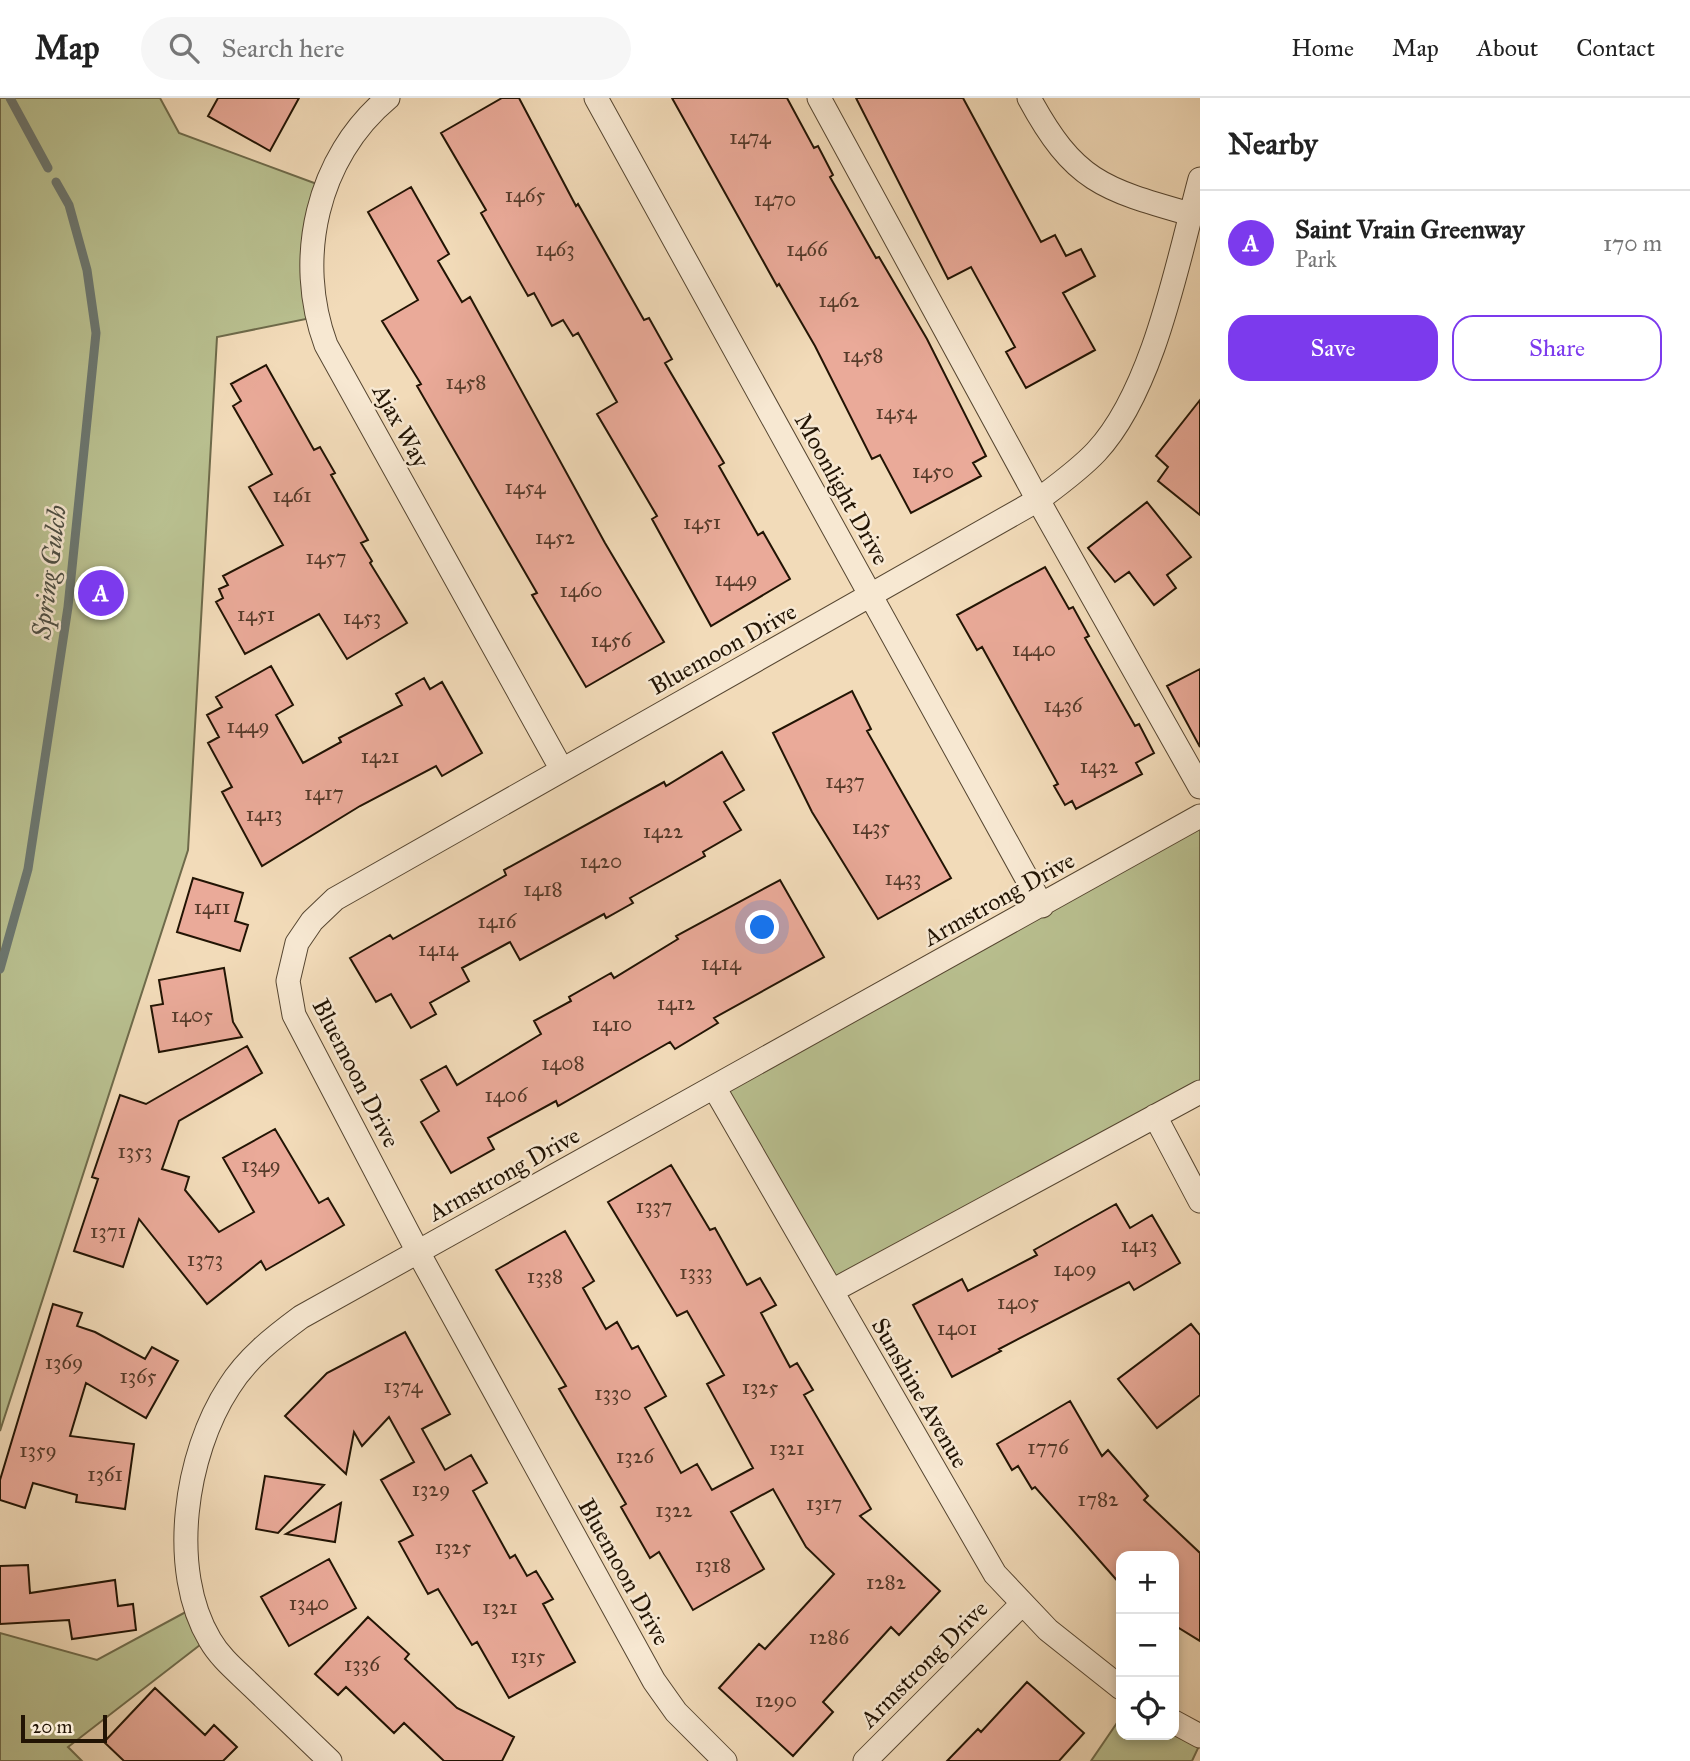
<!DOCTYPE html>
<meta charset="utf-8">
<style>
body{margin:0;font-family:"IM FELL Great Primer",serif;background:#f6f6f6;color:#222}
.controls{position:absolute;right:21px;bottom:21px;display:grid;overflow:hidden;border-radius:14px;box-shadow:0 4px 10px #0003}
.controls button{width:63px;height:63px;display:grid;place-items:center;padding:0;border:0;border-bottom:2px solid #e0e0e0;background:#fff;color:#222;font:35px sans-serif}
.scale{position:absolute;left:21px;bottom:18px;width:86px;box-sizing:border-box;padding-left:7px;border:4px solid #221404;border-top:0;font-size:19px;line-height:24px;white-space:nowrap;color:#221404;-webkit-text-stroke:5px #f7e8d2;paint-order:stroke}
.you{position:absolute;left:763px;top:830px;width:24px;height:24px;margin:-18px;border:5px solid #fff;border-radius:50%;background:#1a73e8;box-shadow:0 0 0 10px #1a73e833}
.badge{display:grid;place-items:center;width:46px;height:46px;border-radius:50%;background:#7c3aed;color:#fff;font-size:23px;font-weight:700}
.pin{position:absolute;translate:-50% -50%;border:4px solid #fff;box-shadow:0 2px 7px #0006}
.list{margin:0;padding:0;list-style:none}
h2{display:flex;justify-content:space-between;align-items:center;height:91px;margin:0;padding:0 28px;font-size:30px}
h2 small{font-size:23px;font-weight:400;color:#767676}
.list li{display:grid;grid-template-columns:46px 1fr auto;gap:21px;align-items:center;box-sizing:border-box;height:105px;padding:0 28px;border-top:2px solid #e0e0e0}
.list b{display:block;font-size:26px;white-space:nowrap}
.list p{margin:0;font-size:23px;white-space:nowrap;color:#767676}
.list em{font-size:23px;font-style:normal;color:#767676}
.actions{display:flex;gap:14px;padding:21px 28px}
.actions a{flex:1;padding:16px 0;border:2px solid #7c3aed;border-radius:21px;text-align:center;font-size:24px;color:#7c3aed}
.actions .main{background:#7c3aed;color:#fff}
.icon{flex:none;width:38px;height:38px;fill:none;stroke:currentColor;stroke-width:2;stroke-linecap:round;stroke-linejoin:round}
.map{position:relative;flex:none;width:1200px;height:1663px;overflow:hidden}
header{display:flex;align-items:center;gap:42px;box-sizing:border-box;height:98px;padding:0 35px;background:#fff;border-bottom:2px solid #e0e0e0}
header strong{font-size:33px}
nav{display:flex;gap:38px;margin-inline-start:auto;font-size:24px}
.search{width:490px;height:63px;background:#f6f6f6;display:flex;align-items:center;gap:18px;box-sizing:border-box;padding:0 24px;border-radius:38px;color:#767676;font-size:26px}
main{display:flex}
aside{flex:1;background:#fff}
.map>svg:first-child{display:block}
.green{fill:#b9c090;stroke:#6e6a4a;stroke-width:2}
.lines{fill:none;stroke-linecap:round;stroke-linejoin:round}
.stream{stroke:#6c7770;stroke-width:9}
.building{fill:#eaaa99;stroke:#221404;stroke-width:2}
.minor-casing{stroke:#564631;stroke-width:25}
.minor{stroke:#f7e8d2;stroke-width:23}
.labels{text-anchor:middle;stroke-width:5;stroke-linejoin:round;paint-order:stroke}
.number-label{font-size:21px;fill:#543a29}
.street-label{font-size:24px;fill:#221404;stroke:#f7e8d2}
.water-label{font-size:26px;font-style:italic;fill:#4d4e43;stroke:#f7e8d2}
</style>
<header>
<strong>Map</strong>
<div class="search"><svg class="icon" aria-label="search" viewBox="0 0 24 24"><circle cx="10" cy="10" r="6"/><path d="M15 15l6 6"/></svg>Search here</div>
<nav><a>Home</a><a>Map</a><a>About</a><a>Contact</a></nav>
</header>
<main>
<div class="map">
<svg width="1200" height="1663" viewBox="0 0 1200 1663">
<rect width="100%" height="100%" fill="#f2dbb9"/>
<filter id="stains"><feTurbulence type="fractalNoise" baseFrequency=".00286" numOctaves="4"/><feColorMatrix values="0 0 0 0 .2 0 0 0 0 .09 0 0 0 0 .02 0 0 0 .5 -.17"/></filter>
<radialGradient id="worn" r=".72"><stop offset=".6" stop-color="#630" stop-opacity="0"/><stop offset="1" stop-color="#630" stop-opacity=".3"/></radialGradient>
<path class="green" d="M0 0H160L179 35 325 89 316 219 217 239 188 752 0 1333Z
M1200 718V994L832 1193 715 991Z
M195 1509 209 1540 68 1649 82 1663H0V1535L97 1562Z
M1121 1619V1637H1174L1200 1646 1192 1663H1091Z"/>
<g class="lines">
<path class="stream" d="M10 0 48 70
M0 871 28 771 68 509 96 235 87 172 69 107 56 84"/>
</g>
<path class="building" d="M218 0H299L270 53 208 18Z
M502 0H519L576 108 578 106 644 222 649 220 672 261 665 265 724 365 719 368 758 437 763 434 790 481 711 528 652 421 657 418 597 316 617 304 578 235 573 238 563 222 552 228 534 195 528 198 481 115 486 112 441 35Z
M672 0H787L814 50 818 48 833 77 830 79 876 160 879 159 927 241 986 358 973 365 981 378 911 415 880 357 872 361 815 248 779 186 777 188Z
M856 0H963L1041 144 1055 137 1066 158 1081 151 1095 178 1063 195 1095 252 1026 290 1006 254 1015 249 971 169 948 181Z
M411 89 449 156 438 163 462 204 470 199 605 445 664 544 586 589 532 497 537 495 417 288 421 286 382 223 418 202 368 114Z
M266 267 314 352 320 349 335 375 331 377 368 442 361 445 372 463 370 465 407 525 347 561 319 516 245 556 216 504 223 500 219 491 228 487 223 478 283 447 249 389 272 376 233 308 241 303 231 286Z
M1200 302V417L1158 383 1168 369 1156 358Z
M1147 404 1191 459 1167 477 1176 490 1154 507 1129 474 1115 484 1088 450Z
M1045 469 1069 511 1073 509 1089 538 1085 540 1135 628 1139 626 1154 655 1136 665 1142 676 1076 711 1072 703 1065 707 1054 688 1058 686 982 549 977 552 957 517Z
M271 568 293 607 276 617 303 665 341 644 339 640 402 607 396 596 424 580 430 591 442 584 482 655 442 678 436 668 360 708 262 768 222 694 232 689 208 645 219 639 207 617 222 609 216 599Z
M1200 571V649L1167 588Z
M852 593 871 631 867 633 951 780 878 821 812 714 773 635Z
M722 654 744 692 724 704 741 732 703 754 705 758 630 800 633 805 606 820 604 816 520 862 510 844 462 870 469 883 430 905 436 916 411 930 391 896 376 904 350 860 390 837 393 841 506 777 504 772 664 684 666 688Z
M193 780 243 795 235 823 248 827 240 853 177 834Z
M780 782 824 859 714 920 718 925 675 951 670 944 558 1008 556 1003 488 1040 494 1051 451 1075 421 1024 439 1013 421 982 446 968 457 987 541 936 534 923 571 903 569 899 611 875 614 880 678 841 676 838Z
M224 870 233 924 242 939 159 954 151 908 163 906 159 882Z
M247 948 262 975 179 1023 162 1071 189 1079 185 1092 219 1134 254 1114 223 1060 275 1031 319 1105 328 1100 344 1127 266 1172 261 1163 207 1206 139 1121 123 1169 74 1153 98 1081 92 1079 120 997 146 1006Z
M671 1067 710 1132 715 1130 747 1187 760 1180 776 1207 761 1215 790 1269 797 1265 813 1292 804 1297 871 1411 860 1418 940 1493 899 1537 891 1529 823 1604 833 1614 793 1658 719 1590 759 1546 765 1551 834 1476 806 1449 773 1391 731 1414 764 1471 693 1512 659 1454 650 1460 621 1409 626 1406 559 1291 566 1288 496 1172 565 1133 594 1183 583 1190 606 1231 617 1224 632 1251 638 1248 666 1298 645 1310 681 1375 697 1366 712 1392 753 1370 707 1286 724 1277 687 1213 677 1218 608 1104Z
M1116 1106 1130 1130 1152 1117 1180 1165 1134 1192 1129 1184 999 1251 1001 1253 952 1279 913 1207 962 1181 968 1193 1037 1157 1034 1152Z
M53 1206 82 1215 77 1228 95 1234 145 1261 152 1249 178 1263 146 1320 86 1285 70 1338 134 1346 125 1411 76 1404 77 1397 33 1385 25 1410 0 1402V1382Z
M1191 1226 1200 1237V1297L1157 1330 1118 1281Z
M405 1234 450 1316 422 1331 445 1372 471 1357 487 1385 473 1393 510 1460 515 1457 527 1478 536 1473 553 1501 543 1506 575 1564 509 1600 477 1544 472 1547 438 1491 428 1496 399 1444 413 1437 381 1382 414 1364 389 1319 362 1348 354 1334 346 1376 285 1318 327 1275Z
M1070 1303 1102 1358 1108 1352 1148 1398 1144 1402 1200 1455V1543L1174 1527V1458H1121V1487L1035 1389 1032 1391 1018 1368 1012 1372 997 1346Z
M265 1378 324 1387 278 1435 256 1431Z
M341 1405 335 1444 286 1436Z
M329 1461 356 1510 289 1548 261 1499Z
M28 1467 30 1495 115 1482 118 1508 133 1506 136 1532 72 1541 69 1522 0 1526V1468Z
M368 1519 409 1556 405 1561 457 1610 514 1639 502 1663H444L404 1625 394 1635 346 1589 338 1597 315 1576Z
M1027 1584 1084 1635 1059 1663H947L978 1631 981 1634Z
M155 1590 205 1637 214 1627 237 1649 223 1663H124L104 1644Z"/>
<g class="lines">
<g class="minor-casing">
<path id="minor" d="M388 0C317 59 294 161 326 247L562 672
M596 0 1042 808
M819 0 1038 402C1058 387 1079 372 1096 354 1154 292 1178 162 1200 81
M1029 0C1074 83 1102 91 1190 116
M715 991 995 1476 1048 1532 1121 1590
M1155 1018 1200 1103
M832 1193 1200 994
M1174 1624 1200 1638
M330 1663C304 1638 279 1614 253 1589 238 1574 221 1561 210 1542 168 1472 185 1356 229 1289 247 1260 274 1239 301 1219L1200 718
M725 1663 676 1614 654 1583 418 1154 294 917 288 883 297 845 312 823 335 801 1038 402 1200 689
M865 1663 1021 1507"/>
</g>
<use href="#minor" class="minor"/>
</g>
<g class="labels">
<g class="number-label">
<text x="750" y="46">1474</text>
<text x="525" y="104">1465</text>
<text x="775" y="108">1470</text>
<text x="555" y="158">1463</text>
<text x="807" y="158">1466</text>
<text x="839" y="209">1462</text>
<text x="863" y="264">1458</text>
<text x="466" y="291">1458</text>
<text x="896" y="321">1454</text>
<text x="933" y="380">1450</text>
<text x="525" y="396">1454</text>
<text x="292" y="404">1461</text>
<text x="702" y="431">1451</text>
<text x="555" y="446">1452</text>
<text x="326" y="466">1457</text>
<text x="736" y="488">1449</text>
<text x="581" y="499">1460</text>
<text x="256" y="523">1451</text>
<text x="362" y="526">1453</text>
<text x="611" y="549">1456</text>
<text x="1034" y="558">1440</text>
<text x="1063" y="614">1436</text>
<text x="248" y="635">1449</text>
<text x="380" y="665">1421</text>
<text x="1099" y="675">1432</text>
<text x="845" y="690">1437</text>
<text x="324" y="702">1417</text>
<text x="264" y="723">1413</text>
<text x="871" y="736">1435</text>
<text x="663" y="740">1422</text>
<text x="601" y="770">1420</text>
<text x="903" y="787">1433</text>
<text x="543" y="798">1418</text>
<text x="212" y="816">1411</text>
<text x="497" y="830">1416</text>
<text x="438" y="858">1414</text>
<text x="721" y="872">1414</text>
<text x="676" y="912">1412</text>
<text x="192" y="924">1405</text>
<text x="612" y="933">1410</text>
<text x="563" y="972">1408</text>
<text x="506" y="1004">1406</text>
<text x="135" y="1060">1353</text>
<text x="261" y="1074">1349</text>
<text x="654" y="1115">1337</text>
<text x="108" y="1140">1371</text>
<text x="1139" y="1154">1413</text>
<text x="205" y="1168">1373</text>
<text x="1075" y="1178">1409</text>
<text x="696" y="1181">1333</text>
<text x="545" y="1185">1338</text>
<text x="1018" y="1211">1405</text>
<text x="957" y="1237">1401</text>
<text x="64" y="1271">1369</text>
<text x="138" y="1285">1365</text>
<text x="403" y="1295">1374</text>
<text x="760" y="1296">1325</text>
<text x="613" y="1302">1330</text>
<text x="1048" y="1356">1776</text>
<text x="787" y="1357">1321</text>
<text x="38" y="1359">1359</text>
<text x="635" y="1365">1326</text>
<text x="105" y="1383">1361</text>
<text x="431" y="1398">1329</text>
<text x="1098" y="1408">1782</text>
<text x="824" y="1412">1317</text>
<text x="674" y="1419">1322</text>
<text x="453" y="1456">1325</text>
<text x="713" y="1474">1318</text>
<text x="886" y="1491">1282</text>
<text x="309" y="1512">1340</text>
<text x="500" y="1516">1321</text>
<text x="829" y="1546">1286</text>
<text x="528" y="1565">1315</text>
<text x="362" y="1573">1336</text>
<text x="776" y="1609">1290</text>
</g>
<g class="street-label">
<text transform="translate(401 328) rotate(61)" y="8">Ajax Way</text>
<text transform="translate(842 391) rotate(61)" y="8">Moonlight Drive</text>
<text transform="translate(723 551) rotate(-29)" y="8">Bluemoon Drive</text>
<text transform="translate(999 801) rotate(-29)" y="8">Armstrong Drive</text>
<text transform="translate(356 975) rotate(63)" y="8">Bluemoon Drive</text>
<text transform="translate(504 1076) rotate(-29)" y="8">Armstrong Drive</text>
<text transform="translate(920 1295) rotate(60)" y="8">Sunshine Avenue</text>
<text transform="translate(624 1474) rotate(61)" y="8">Bluemoon Drive</text>
<text transform="translate(924 1566) rotate(-45)" y="8">Armstrong Drive</text>
</g>
<g class="water-label">
<text transform="translate(49 474) rotate(-83)" y="9">Spring Gulch</text>
</g>
</g>
<rect width="100%" height="100%" filter="url(#stains)"/>
<rect width="100%" height="100%" fill="url(#worn)"/>
</svg>
<div class="controls">
<button>+</button>
<button>−</button>
<button><svg class="icon" aria-label="locate" viewBox="0 0 24 24"><circle cx="12" cy="12" r="6"/><path d="M12 2v4M12 18v4M2 12h4M18 12h4"/></svg></button>
</div>
<div class="scale">20 m</div>
<div class="you"></div>
<div class="pin badge" style="left:101px;top:495px">A</div>
</div>
<aside>
<h2>Nearby<small></small></h2>
<ul class="list">
<li><span class="badge">A</span><div><b>Saint Vrain Greenway</b><p>Park</p></div><em>170 m</em></li>
</ul>
<div class="actions"><a class="main">Save</a><a>Share</a></div>
</aside>
</main>
